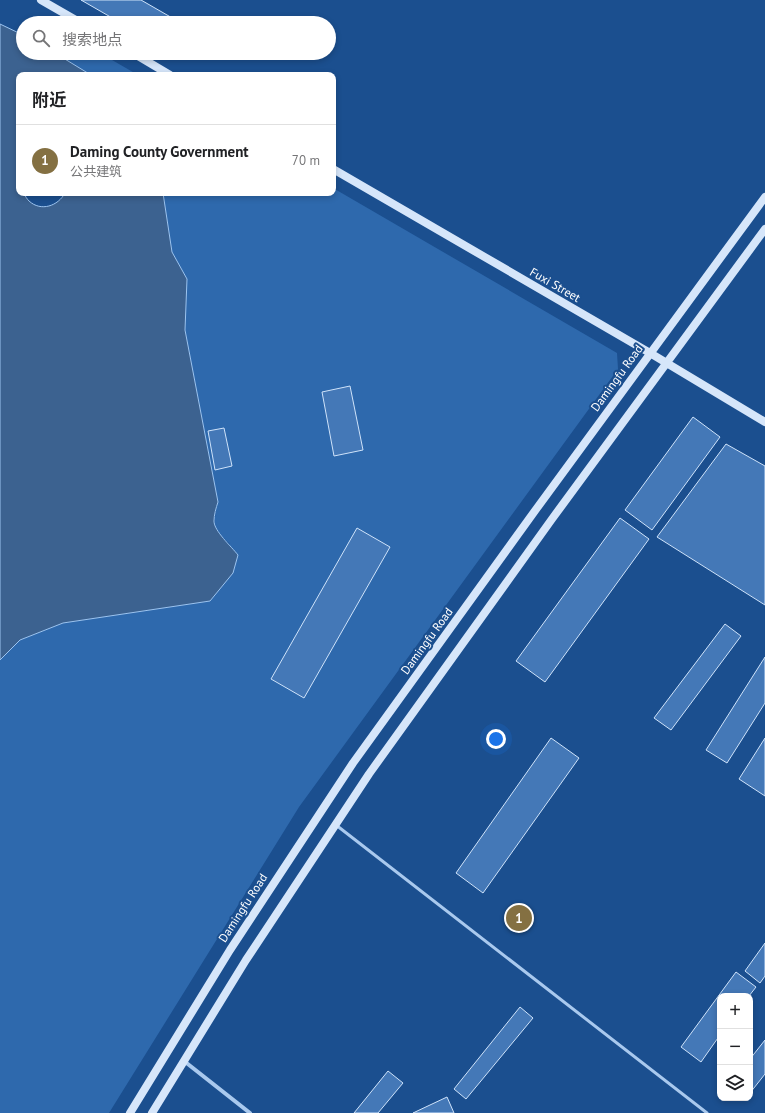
<!DOCTYPE html>
<html lang="zh">
<meta charset="utf-8">
<style>
body{margin:0;font-family:"PT Sans","Noto Sans SC",sans-serif;background:#f6f6f6;color:#202124}
.controls{position:absolute;right:12px;bottom:12px;display:grid;overflow:hidden;border-radius:8px;box-shadow:0 2px 6px #0003}
.controls button{width:36px;height:36px;display:grid;place-items:center;padding:0;border:0;border-bottom:1px solid #e0e0e0;background:#fff;color:#202124;font:20px sans-serif}
.you{position:absolute;left:496px;top:739px;width:14px;height:14px;margin:-10px;border:3px solid #fff;border-radius:50%;background:#1a73e8;box-shadow:0 0 0 6px #1a73e833}
.badge{display:grid;place-items:center;width:26px;height:26px;border-radius:50%;background:#847042;color:#fff;font-size:13px;font-weight:700}
.pin{position:absolute;translate:-50% -50%;border:2px solid #fff;box-shadow:0 1px 4px #0006}
.list{margin:0;padding:0;list-style:none}
h2{display:flex;justify-content:space-between;align-items:center;height:52px;margin:0;padding:0 16px;font-size:17px}
h2 small{font-size:13px;font-weight:400;color:#757577}
.list li{display:grid;grid-template-columns:26px 1fr auto;gap:12px;align-items:center;box-sizing:border-box;height:72px;padding:0 16px;border-top:1px solid #e0e0e0}
.list b{display:block;font-size:15px;white-space:nowrap}
.list p{margin:0;font-size:13px;white-space:nowrap;color:#757577}
.list em{font-size:13px;font-style:normal;color:#757577}
.icon{flex:none;width:22px;height:22px;fill:none;stroke:currentColor;stroke-width:2;stroke-linecap:round;stroke-linejoin:round}
.map{position:relative;flex:none;width:765px;height:1113px;overflow:hidden}
.search{position:absolute;background:#fff;box-shadow:0 2px 6px #0003;left:16px;top:16px;width:320px;height:44px;display:flex;align-items:center;gap:10px;box-sizing:border-box;padding:0 14px;border-radius:22px;color:#757577;font-size:15px}
.panel{position:absolute;background:#fff;box-shadow:0 2px 6px #0003;left:16px;top:72px;width:320px;height:124px;border-radius:8px}
.map>svg:first-child{display:block}
.green{fill:#2e69ad}
.water{fill:#3c6290;stroke:#9cc4f0}
.building{fill:#4478b7;stroke:#cfe3fa}
.lines{fill:none;stroke-linecap:round;stroke-linejoin:round}
.lane{stroke:#a9c9ee;stroke-width:3}
.street{stroke:#a9c9ee;stroke-width:4}
.secondary{stroke:#d6e6fa;stroke-width:8}
.labels{text-anchor:middle;stroke-width:4;stroke-linejoin:round;paint-order:stroke}
.street-label{font-size:12px;fill:#fff;stroke:#1b4f8f}
</style>
<div class="map">
<svg width="765" height="1113" viewBox="0 0 765 1113">
<rect width="100%" height="100%" fill="#1b4f8f"/>
<path class="green" d="M55 53H100L138 75H91Z
M333 188 617 353 618 369 299 807 109 1113H0V660L20 640 63 623 210 601 230 544C212 528 213 524 218 502L185 330 187 279 172 252 163 193H333Z"/>
<path class="water" d="M0 24 23 35V53H55L91 75H19V193H24C25 196 27 199 29 201 41 212 58 206 65 193H163L172 252 187 279 185 330 218 502C216 508 214 515 214 521 214 531 231 546 238 555L233 573 210 601 63 623 20 640 0 660Z"/>
<path class="building" d="M81 0H141L181 23H121Z
M350 386 363 450 334 456 322 392Z
M693 417 720 437 652 530 625 510Z
M224 428 232 466 215 470 208 431Z
M726 444 765 466V605L657 537Z
M620 518 649 539 545 682 516 661Z
M357 528 390 547 304 698 271 679Z
M725 624 741 636 671 730 654 718Z
M765 657V703L727 763 706 750Z
M551 738 579 758 483 893 456 873Z
M765 738V796L739 779Z
M765 943V976L760 983 745 971Z
M736 972 756 987 749 996H720V1035L701 1062 681 1047Z
M520 1007 533 1018 466 1099 454 1089Z
M765 1040V1074L750 1093V1059Z
M388 1071 403 1083 378 1113H354Z
M447 1097 454 1113H413Z"/>
<g class="lines">
<path class="lane" d="M336 825 707 1113"/>
<path class="street" d="M184 1061 250 1113"/>
<path class="secondary" d="M41 0 81 23
M133 53 170 75
M333 169 650 353 765 422
M130 1113 230 950 353 763 537 508 765 197
M152 1113 246 960 369 774 552 519 765 229"/>
</g>
<g class="labels">
<g class="street-label">
<text transform="translate(555 285) rotate(30)" y="4">Fuxi Street</text>
<text transform="translate(617 378) rotate(-54)" y="4">Damingfu Road</text>
<text transform="translate(427 641) rotate(-54)" y="4">Damingfu Road</text>
<text transform="translate(243 908) rotate(-57)" y="4">Damingfu Road</text>
</g>
</g>
</svg>
<div class="controls">
<button>+</button>
<button>−</button>
<button><svg class="icon" aria-label="layers" viewBox="0 0 24 24"><path d="M12 4l9 5-9 5-9-5zM3 14l9 5 9-5"/></svg></button>
</div>
<div class="you"></div>
<div class="pin badge" style="left:519px;top:918px">1</div>
<div class="search"><svg class="icon" aria-label="search" viewBox="0 0 24 24"><circle cx="10" cy="10" r="6"/><path d="M15 15l6 6"/></svg>搜索地点</div>
<section class="panel">
<h2>附近<small></small></h2>
<ul class="list">
<li><span class="badge">1</span><div><b>Daming County Government</b><p>公共建筑</p></div><em>70 m</em></li>
</ul>
</section>
</div>
